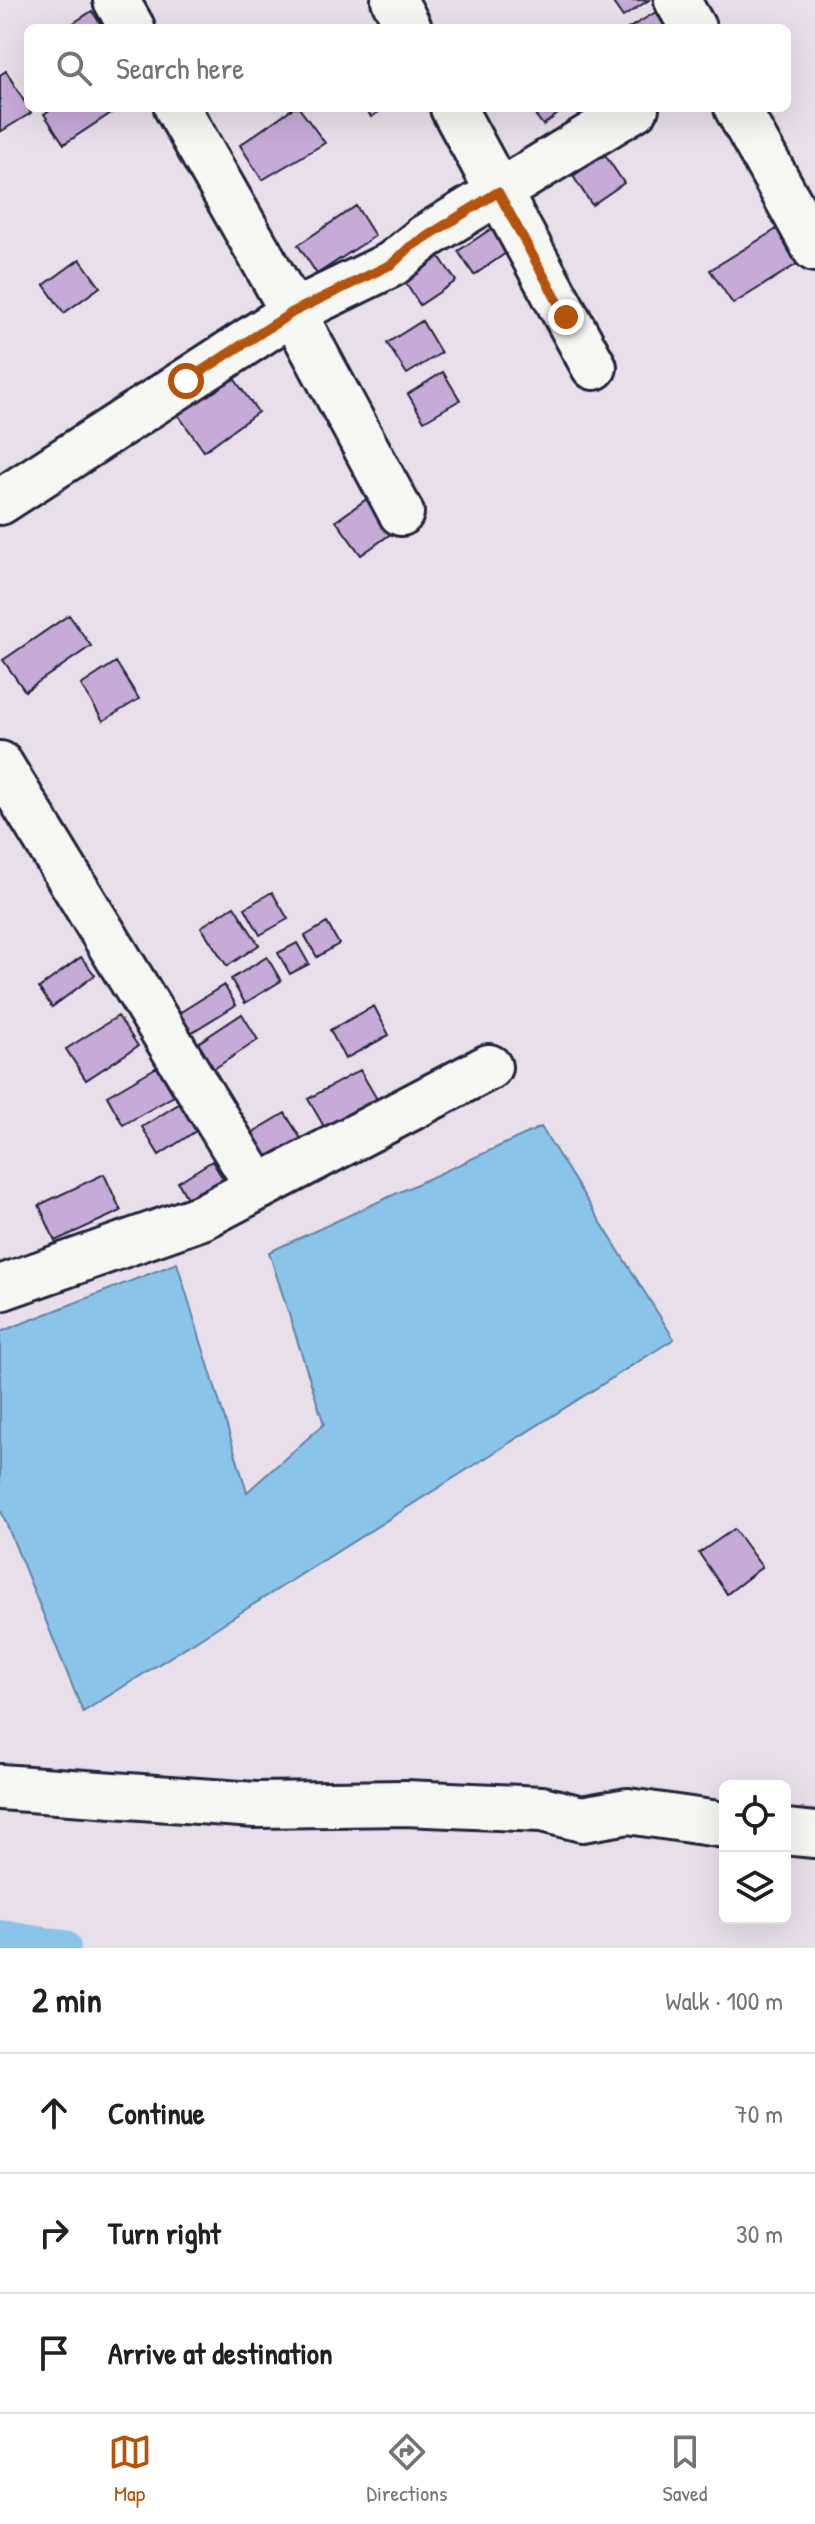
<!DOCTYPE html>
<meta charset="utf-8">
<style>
body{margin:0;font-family:"Patrick Hand",sans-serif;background:#f6f6f6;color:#202124}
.controls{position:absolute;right:24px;bottom:24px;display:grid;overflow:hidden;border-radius:12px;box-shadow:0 8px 32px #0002}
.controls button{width:72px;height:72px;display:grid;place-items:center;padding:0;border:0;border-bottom:2px solid #e0e0e0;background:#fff;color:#202124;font:40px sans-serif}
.stop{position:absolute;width:24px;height:24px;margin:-18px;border:6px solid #b45309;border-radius:50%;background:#fff}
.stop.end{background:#b45309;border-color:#fff;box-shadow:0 2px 8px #0008}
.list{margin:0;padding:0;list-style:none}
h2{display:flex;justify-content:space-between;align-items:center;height:104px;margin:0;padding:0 32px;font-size:34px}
h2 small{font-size:26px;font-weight:400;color:#757577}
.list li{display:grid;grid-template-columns:52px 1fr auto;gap:24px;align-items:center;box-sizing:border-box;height:120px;padding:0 32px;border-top:2px solid #e0e0e0}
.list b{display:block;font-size:30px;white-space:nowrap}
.list em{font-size:26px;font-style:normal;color:#757577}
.icon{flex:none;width:44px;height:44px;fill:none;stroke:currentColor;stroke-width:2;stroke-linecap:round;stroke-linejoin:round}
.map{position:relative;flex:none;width:815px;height:1948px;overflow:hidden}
.search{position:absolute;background:#fff;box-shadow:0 8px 32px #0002;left:24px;right:24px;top:24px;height:88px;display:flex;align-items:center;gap:20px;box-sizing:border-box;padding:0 28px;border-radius:12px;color:#757577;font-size:30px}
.sheet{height:464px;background:#fff}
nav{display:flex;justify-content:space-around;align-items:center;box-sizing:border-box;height:112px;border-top:2px solid #e0e0e0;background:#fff;font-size:22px;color:#757577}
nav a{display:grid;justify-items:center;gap:4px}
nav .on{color:#b45309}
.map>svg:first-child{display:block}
.water{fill:#8bc4e9;stroke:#6183a3;stroke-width:2}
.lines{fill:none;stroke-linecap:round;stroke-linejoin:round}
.canal{stroke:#8bc4e9;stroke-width:36}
.building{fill:#c6aad7;stroke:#22223b;stroke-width:2}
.minor-casing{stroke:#22223b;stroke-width:50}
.minor{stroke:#f6f6f2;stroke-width:44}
.route{stroke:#b45309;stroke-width:10}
</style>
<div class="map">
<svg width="815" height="1948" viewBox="0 0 815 1948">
<rect width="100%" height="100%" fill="#e8dfea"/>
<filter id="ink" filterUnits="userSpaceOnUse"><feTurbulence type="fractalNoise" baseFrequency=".0125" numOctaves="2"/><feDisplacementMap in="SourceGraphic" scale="16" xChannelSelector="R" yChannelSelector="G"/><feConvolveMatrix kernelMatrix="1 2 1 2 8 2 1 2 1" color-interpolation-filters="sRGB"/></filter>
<g filter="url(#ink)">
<path class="water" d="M541 1127 674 1339 83 1712 0 1508V1332L177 1263 247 1492 324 1424 269 1252Z"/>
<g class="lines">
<path class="canal" d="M0 1938 63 1948"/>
</g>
<path class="building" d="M611 0H649L623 17Z
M92 11 103 28H66Z
M656 12 666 28H629Z
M6 71 31 113 0 132V75Z
M53 108H116L117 109 64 144 44 114Z
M293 108H299L325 143 262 180 240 145Z
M366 108H385L371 117Z
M530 108H566L543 125Z
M605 155 624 183 592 205 573 176Z
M356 206 375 236 317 274 298 245Z
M494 227 509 251 474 275 458 251Z
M780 227 802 261 733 304 710 270Z
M432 246 456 281 420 305 397 270Z
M80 259 100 287 64 313 44 285Z
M422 321 441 353 407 374 387 343Z
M443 372 460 400 424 421 408 394Z
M233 377 258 412 204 451 178 415Z
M368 498 392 533 361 555 336 521Z
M69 615 91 646 25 691 3 660Z
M116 662 139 699 103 721 81 685Z
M272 892 288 919 260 935 245 908Z
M234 906 259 945 227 966 201 927Z
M327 923 339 944 317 957 305 936Z
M297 943 309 964 290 974 278 953Z
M81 957 95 975 52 1007 39 988Z
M267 957 281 981 245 1003 231 979Z
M224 985 236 1005 179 1040 168 1020Z
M374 1006 389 1035 345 1059 330 1030Z
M242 1014 258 1040 206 1074 189 1049Z
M118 1016 138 1046 86 1080 66 1049Z
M157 1067 174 1096 123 1125 107 1096Z
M360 1070 378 1101 326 1130 308 1099Z
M182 1102 199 1129 159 1155 142 1127Z
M285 1113 303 1142 259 1169 240 1140Z
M212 1161 227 1185 192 1207 178 1182Z
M104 1174 121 1211 55 1241 39 1205Z
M734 1529 762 1567 727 1594 699 1553Z"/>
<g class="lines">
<g class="minor-casing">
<path id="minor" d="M116 0 132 28
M394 0 409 28
M677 0 693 28
M177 108 293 312 401 513
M453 108 594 367
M737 108 815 249
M0 502 293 312 392 264 425 237 636 108
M0 764 258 1187
M0 1288 202 1217 489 1067
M0 1787 255 1805 405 1803 542 1809 582 1819 628 1811 725 1825
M785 1832 815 1835"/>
</g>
<use href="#minor" class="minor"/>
</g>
</g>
<g class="lines" filter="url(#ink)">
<path class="route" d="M186 381 293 312 392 264 410 247 498 192 566 317"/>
</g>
</svg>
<div class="controls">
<button><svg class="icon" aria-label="locate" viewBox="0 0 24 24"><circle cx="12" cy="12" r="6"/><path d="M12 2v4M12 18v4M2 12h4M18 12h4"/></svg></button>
<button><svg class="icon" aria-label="layers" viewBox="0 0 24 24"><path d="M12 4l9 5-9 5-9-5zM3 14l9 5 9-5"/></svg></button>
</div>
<div class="stop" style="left:186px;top:381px"></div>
<div class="stop end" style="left:566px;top:317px"></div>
<div class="search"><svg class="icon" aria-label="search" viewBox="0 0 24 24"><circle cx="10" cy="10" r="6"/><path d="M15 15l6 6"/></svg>Search here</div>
</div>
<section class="sheet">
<h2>2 min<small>Walk · 100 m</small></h2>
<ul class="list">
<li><svg class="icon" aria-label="ahead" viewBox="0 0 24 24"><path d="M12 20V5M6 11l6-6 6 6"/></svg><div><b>Continue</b></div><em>70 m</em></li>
<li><svg class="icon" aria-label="right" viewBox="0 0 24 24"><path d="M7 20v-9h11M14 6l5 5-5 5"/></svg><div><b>Turn right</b></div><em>30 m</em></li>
<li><svg class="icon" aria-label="arrive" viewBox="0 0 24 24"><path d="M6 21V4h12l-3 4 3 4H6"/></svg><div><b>Arrive at destination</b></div></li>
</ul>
</section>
<nav>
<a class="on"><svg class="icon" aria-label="map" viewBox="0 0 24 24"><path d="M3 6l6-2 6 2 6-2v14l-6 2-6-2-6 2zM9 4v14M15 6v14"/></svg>Map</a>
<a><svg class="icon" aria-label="directions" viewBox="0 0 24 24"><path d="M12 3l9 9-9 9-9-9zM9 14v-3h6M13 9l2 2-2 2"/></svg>Directions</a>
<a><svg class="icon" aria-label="saved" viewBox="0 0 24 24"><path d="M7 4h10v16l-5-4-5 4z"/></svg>Saved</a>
</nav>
